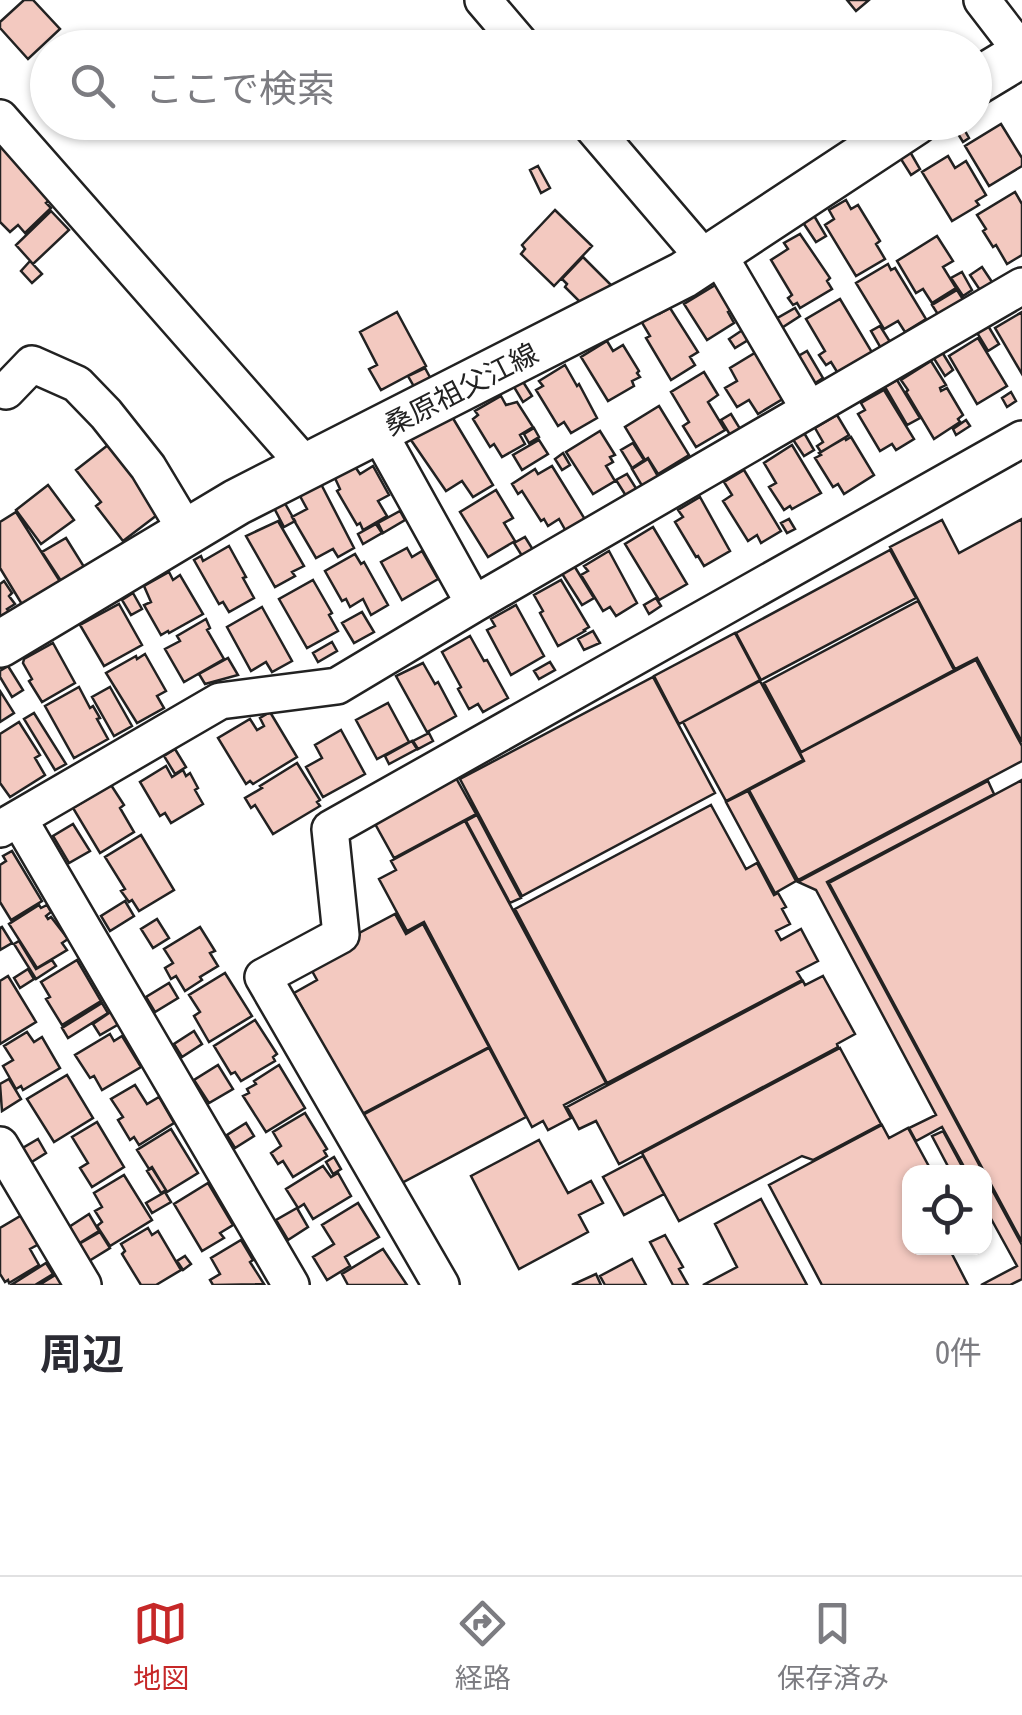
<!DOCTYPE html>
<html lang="ja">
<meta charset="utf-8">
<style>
body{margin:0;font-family:"Asap Condensed","Noto Sans JP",sans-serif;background:#f7f7f7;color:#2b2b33}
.controls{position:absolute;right:30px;bottom:30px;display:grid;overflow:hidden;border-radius:20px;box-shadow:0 2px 8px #0004}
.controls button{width:90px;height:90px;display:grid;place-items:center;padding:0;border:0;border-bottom:2px solid #e1e1e2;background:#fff;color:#2b2b33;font:50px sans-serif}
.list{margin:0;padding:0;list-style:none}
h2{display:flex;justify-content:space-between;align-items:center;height:130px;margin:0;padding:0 40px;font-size:42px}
h2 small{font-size:32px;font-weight:400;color:#7c7c81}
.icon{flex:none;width:55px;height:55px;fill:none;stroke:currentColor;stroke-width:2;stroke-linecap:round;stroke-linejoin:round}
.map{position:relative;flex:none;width:1022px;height:1285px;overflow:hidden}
.search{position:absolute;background:#fff;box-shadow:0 2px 8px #0004;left:30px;right:30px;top:30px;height:110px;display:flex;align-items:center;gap:25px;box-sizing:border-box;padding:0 35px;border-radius:55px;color:#7c7c81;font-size:38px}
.sheet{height:290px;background:#fff}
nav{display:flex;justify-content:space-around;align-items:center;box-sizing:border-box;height:140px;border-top:2px solid #e1e1e2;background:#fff;font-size:28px;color:#7c7c81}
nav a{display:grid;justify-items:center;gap:5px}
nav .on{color:#c62828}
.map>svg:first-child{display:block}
.building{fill:#f3c9c0;stroke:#222;stroke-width:2.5}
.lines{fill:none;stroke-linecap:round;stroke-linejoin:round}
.minor-casing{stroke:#222;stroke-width:40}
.major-casing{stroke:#222;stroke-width:50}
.minor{stroke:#fff;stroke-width:35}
.major{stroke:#fff;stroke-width:45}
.labels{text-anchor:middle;stroke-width:8;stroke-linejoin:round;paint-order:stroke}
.street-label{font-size:28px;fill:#222;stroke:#fff}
</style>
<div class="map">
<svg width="1022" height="1285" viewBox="0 0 1022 1285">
<rect width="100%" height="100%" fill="#fff"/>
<path class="building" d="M24 0H33L60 29 28 59 0 28V22Z
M847 0H869L856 11Z
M955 122H960L969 138 963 142 952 124Z
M1001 124 1022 158V166L989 186 965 146Z
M0 140 50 200 46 203 51 208 25 233 18 225 10 232 0 222Z
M909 150 920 169 911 175 899 156Z
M948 156 955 168 966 161 986 195 976 201 979 205 952 221 922 172Z
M538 166 550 188 541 193 530 170Z
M1015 192 1022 204V255L1007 264 996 245 993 247 983 231 986 229 977 215Z
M846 200 851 209 858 205 880 241 876 244 885 259 856 276 825 225 834 219 829 210Z
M555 210 592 246 554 286 521 254 525 249 522 245Z
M51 211 69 230 33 264 16 245Z
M813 214 826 236 816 242 802 221Z
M800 234 830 278 827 281 832 289 800 308 797 303 793 305 788 298 792 295 771 260 788 249 784 243Z
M937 236 953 261 943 267 956 288 932 303 923 289 916 293 897 261Z
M583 257 614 288 584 306 565 287 567 284 562 279Z
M30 261 42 274 32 283 21 271Z
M888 264 891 270 895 268 926 319 905 332 898 321 884 329 856 283Z
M982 267 994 285 982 293 970 275Z
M962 272 972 290 963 296 951 278Z
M717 284 732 310 728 312 734 323 707 340 684 304Z
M957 290 964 301 939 316 932 305Z
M840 299 873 354 839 375 831 362 826 365 819 355 825 351 806 319Z
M670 308 698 352 690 357 695 365 671 380 646 338 650 336 641 321 657 312 659 314Z
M795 308 800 316 780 329 774 320Z
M397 312 426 366 381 390 369 369 377 365 360 332Z
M1022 312V374L995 328Z
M987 324 999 344 988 351 976 331Z
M880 326 892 345 882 350 871 331Z
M747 327 753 337 735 348 729 339Z
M978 338 1007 386 977 404 949 356Z
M607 341 613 351 623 345 639 371 637 373 640 377 632 381 634 386 608 401 581 357Z
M758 351 786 397 758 414 749 400 737 407 725 388 737 381 730 368Z
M807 351 823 378 812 385 795 358Z
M942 352 953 370 945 376 933 357Z
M931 361 946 385 940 388 941 391 947 388 963 415 958 419 960 422 934 439 906 392 908 390 901 380Z
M565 365 577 386 579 384 597 418 571 433 564 422 558 426 536 390 543 386 539 381Z
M425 368 432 381 416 390 408 376Z
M704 372 718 395 708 402 725 430 696 447 683 426 689 422 671 392Z
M520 377 532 396 523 402 511 382Z
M897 380 920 418 907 425 885 387Z
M884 390 914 439 896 450 892 444 880 451 858 414 865 410 861 403Z
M1011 392 1016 401 1007 407 1002 398Z
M501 396 506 405 517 402 533 427 520 435 525 444 502 457 494 444 490 447 473 419 478 415 475 411Z
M659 406 689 455 658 474 648 458 645 460 625 427Z
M731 414 742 432 732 438 721 420Z
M451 415 493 485 473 497 462 481 446 491 411 440Z
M837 415 849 435 821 452 817 446 823 442 815 428Z
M966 420 970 426 956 435 953 429Z
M534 428 539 437 529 443 524 434Z
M600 431 615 455 610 457 613 462 606 466 615 481 593 494 566 452Z
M803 431 814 450 804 456 792 438Z
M851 437 874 475 844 494 838 484 833 487 815 458 821 455 819 453 845 438 846 440Z
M539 440 548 454 522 470 513 455Z
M633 443 644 460 632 468 621 450Z
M108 445 161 512 123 541 96 506 101 502 76 470Z
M792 445 821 493 792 509 790 506 784 510 769 487 776 483 764 463Z
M563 453 570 465 562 470 555 459Z
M648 459 660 480 644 489 632 469Z
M354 465 360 474 373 466 389 495 378 501 387 516 363 530 360 523 357 525 337 491 340 489 334 476Z
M552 466 586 521 567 533 559 519 548 526 544 519 541 521 522 491 518 494 512 484 535 469 538 474Z
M744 470 781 531 761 543 757 535 748 541 723 501 732 495 724 482Z
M627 474 639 493 628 499 616 480Z
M321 484 354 548 338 557 333 549 316 558 292 517 307 509 300 496Z
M48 485 74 520 41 544 16 510Z
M496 490 513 518 504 523 515 541 488 557 460 512Z
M700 497 730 551 704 566 698 556 696 557 675 522 683 517 678 510Z
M283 500 295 521 284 527 273 506Z
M400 511 405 520 383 533 378 523Z
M16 512 61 583 23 606 0 568V522Z
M789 519 795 529 787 533 781 523Z
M1022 519V742L977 658 955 669 890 547 942 520 959 553Z
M278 521 304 566 292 572 295 576 275 587 246 536Z
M376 524 382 533 363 544 358 534Z
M653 527 687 584 659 600 625 544Z
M525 537 535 553 524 559 514 543Z
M66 538 86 570 63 584 42 552Z
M229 546 246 577 243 578 254 598 229 612 223 602 219 604 194 560 201 556 203 561Z
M407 548 412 557 422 551 438 579 402 600 381 562Z
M890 550 916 598 761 680 736 633Z
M609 551 637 603 616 616 610 607 603 611 581 575 588 571 584 566Z
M355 554 361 564 364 562 388 605 371 615 363 599 350 607 346 599 342 601 325 571Z
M573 564 594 598 582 605 561 572Z
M169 572 173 580 180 575 203 614 169 633 168 631 161 635 144 605 151 602 144 586Z
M313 580 332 613 329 615 338 631 307 648 279 599Z
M561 580 589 627 584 630 585 631 558 646 540 613 543 611 534 595Z
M4 581 12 593 9 596 15 604 7 609 11 614 0 622V584Z
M133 593 142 609 131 615 122 600Z
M656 598 661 606 649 614 644 605Z
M918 601 954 670 801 752 764 683Z
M119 604 142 645 104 666 80 625Z
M516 605 544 656 511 675 487 630 495 626 491 619Z
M262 607 292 661 272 672 266 662 251 671 227 627Z
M362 612 374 632 354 643 342 623Z
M206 619 210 628 207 630 224 659 184 682 165 649 180 641 177 636Z
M593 631 600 643 584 650 578 639Z
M735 633 760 680 679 724 654 676Z
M470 636 484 661 487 660 508 698 483 712 478 704 469 709 458 689 461 687 442 652Z
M332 642 337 651 318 662 313 653Z
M53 643 75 683 42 702 29 681 32 679 23 663 24 659Z
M145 654 166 691 157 696 164 708 137 723 106 673 136 656 137 659Z
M228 658 238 675 205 684 199 674Z
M976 660 1022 746V761L798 880 749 790 804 761 800 753Z
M550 662 555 670 539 679 534 671Z
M423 663 435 684 438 682 456 716 427 732 396 676Z
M8 666 23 690 12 697 0 677V671Z
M653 677 715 793 522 896 460 779Z
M760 681 803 760 726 801 683 722Z
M79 687 90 708 93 706 100 718 97 719 108 739 74 758 45 706Z
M110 687 132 726 114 736 92 697Z
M0 691 14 713 0 722Z
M388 703 409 742 377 759 356 720Z
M270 712 297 757 253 784 250 781 246 784 218 738 250 719 257 730 264 726 260 718Z
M34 713 66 764 55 770 24 719Z
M19 722 40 755 35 758 45 775 10 797 0 783V734Z
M341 730 365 774 323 797 306 767 322 758 315 745Z
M429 733 433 741 418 749 413 741Z
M412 741 417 749 389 764 385 756Z
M175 749 186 767 175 774 164 756Z
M297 763 320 800 317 802 320 806 273 834 255 805 251 808 245 798 262 788 260 786Z
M166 766 172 777 183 770 186 776 190 773 198 788 195 790 203 804 171 823 165 813 160 816 140 782Z
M456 778 476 814 394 858 374 822Z
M1022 780V1242L829 883Z
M988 781 994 794 827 882 983 1172H967L942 1127 916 1141 909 1128 936 1115 816 890 798 882Z
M111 785 124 805 120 808 134 832 100 853 73 808Z
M748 791 796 881 775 893 726 802Z
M711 805 746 869 757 863 774 895 778 893 786 907 782 909 790 924 776 931 781 940 801 929 818 961 797 972 802 980 607 1083 515 909Z
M477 815 521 898 510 903 466 821Z
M465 821 606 1083 564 1105 571 1118 548 1130 543 1121 532 1127 424 922 407 931 379 879 396 870 391 861Z
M73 824 90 851 69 863 53 836Z
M141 835 174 890 139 911 132 900 129 902 121 891 125 889 105 857Z
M12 851 42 901 11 920 0 902V865L6 861 3 856Z
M125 901 134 916 110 931 101 916Z
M39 905 41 908 47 905 51 912 46 916 48 919 51 917 68 939 62 943 67 950 37 968 9 924Z
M395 914 406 934 423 924 489 1047 360 1115 294 993 317 980 311 969 353 947 348 939Z
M157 919 169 938 153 948 141 929Z
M2 927 12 943 0 950V928Z
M200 927 215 951 210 953 218 966 200 977 202 980 185 991 176 976 171 979 165 968 173 963 164 949Z
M19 941 36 969 52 960 56 966 36 979 14 944Z
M77 960 101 1001 62 1025 46 999 50 997 41 982Z
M28 969 34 979 20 988 14 978Z
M225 973 252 1016 209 1042 194 1016 200 1012 189 995Z
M8 976 36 1022 0 1044V981Z
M823 976 855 1034 837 1044 838 1047 619 1164 596 1121 579 1129 567 1107 803 981 805 985Z
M169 983 178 998 155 1012 146 997Z
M102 1003 108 1013 68 1038 62 1028Z
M112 1011 119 1024 100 1035 93 1024Z
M255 1020 277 1054 273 1057 275 1061 241 1081 235 1072 231 1074 214 1046Z
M194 1031 202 1044 182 1057 174 1044Z
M27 1032 34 1042 42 1037 60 1068 23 1090 21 1086 16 1089 3 1066 13 1060 4 1046Z
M110 1034 114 1041 122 1036 141 1067 102 1090 94 1076 90 1078 75 1055Z
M489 1048 526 1117 396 1186 359 1117Z
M840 1048 881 1124 813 1160 802 1156 679 1221 642 1153Z
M218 1065 233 1089 209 1103 194 1080Z
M279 1065 305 1108 266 1132 243 1096 249 1093 247 1089 256 1084 254 1081Z
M67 1075 93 1118 54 1142 27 1099Z
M9 1079 21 1099 2 1111 0 1084Z
M135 1085 147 1104 159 1097 174 1123 139 1145 134 1137 130 1140 118 1120 123 1117 111 1099Z
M305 1113 327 1149 324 1151 327 1156 293 1177 283 1161 278 1164 271 1153 281 1146 273 1132Z
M97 1122 124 1167 92 1187 80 1168 88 1163 72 1137Z
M246 1123 254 1136 235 1148 227 1135Z
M882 1125 889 1138 908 1128 932 1172H910V1248H960L951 1252 968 1285H822L769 1185Z
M171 1129 198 1173 167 1192 152 1167 149 1169 137 1150Z
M943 1131 965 1172H951L932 1136Z
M38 1139 46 1153 30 1163 21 1149Z
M539 1140 568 1193 591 1181 603 1203 579 1215 588 1232 519 1269 471 1176Z
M643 1156 664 1194 624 1215 603 1177Z
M334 1157 341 1169 333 1174 326 1162Z
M323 1166 331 1177 338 1173 351 1196 313 1219 304 1204 298 1208 286 1189Z
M152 1168 166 1190 161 1193 147 1171Z
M124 1175 152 1220 110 1246 97 1226 102 1222 95 1211 102 1207 94 1193Z
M984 1175 1022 1245V1279L1010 1285H981L1017 1266 984 1206Z
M208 1183 233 1225 220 1233 224 1238 202 1251 174 1204Z
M165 1192 171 1202 152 1213 146 1203Z
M761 1199 807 1285H703L737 1267 715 1224Z
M358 1203 379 1237 345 1257 350 1266 327 1280 313 1257 334 1244 322 1225Z
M297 1208 308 1227 288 1240 276 1220Z
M89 1214 99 1231 78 1244 69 1227Z
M22 1215 39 1244 30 1249 39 1265 9 1283 8 1280 5 1282 0 1274V1228Z
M148 1228 152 1235 158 1231 181 1270 156 1285H141L122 1254 125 1251 121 1244Z
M100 1232 110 1248 89 1261 79 1244Z
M665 1235 683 1267 679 1269 688 1285H673L650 1242Z
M241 1240 253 1260 250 1262 264 1284 213 1285 210 1280 220 1274 211 1258Z
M383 1249 407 1285H348L342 1274Z
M185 1256 191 1264 183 1270 177 1261Z
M632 1259 646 1285H605L600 1276Z
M46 1263 53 1274 35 1285H11Z
M57 1274 64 1285H39Z
M596 1274 601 1285H572Z"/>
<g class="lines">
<g class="minor-casing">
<path id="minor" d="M483 0 524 48
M982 0 1022 52
M0 118 307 467
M588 122 706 260
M717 252 809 409
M6 391 32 364 77 384 106 414 148 467 187 532
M378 431 474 604
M19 819 291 1285
M0 829 220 701 337 686 474 604 1022 286
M0 1145 83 1285
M441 1285 263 977 341 935 330 829 1022 439"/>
</g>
<g class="major-casing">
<path id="major" d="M974 83 1022 54
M0 644 237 502 683 275 915 122"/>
</g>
<use href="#minor" class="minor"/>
<use href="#major" class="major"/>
</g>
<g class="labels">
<g class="street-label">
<text transform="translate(461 389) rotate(-27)" y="10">桑原祖父江線</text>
</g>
</g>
</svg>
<div class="controls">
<button><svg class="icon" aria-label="locate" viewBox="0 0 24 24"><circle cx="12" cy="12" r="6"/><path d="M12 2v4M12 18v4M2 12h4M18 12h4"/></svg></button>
</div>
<div class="search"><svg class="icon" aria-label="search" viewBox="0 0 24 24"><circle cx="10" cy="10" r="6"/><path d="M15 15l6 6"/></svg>ここで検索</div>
</div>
<section class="sheet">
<h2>周辺<small>0件</small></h2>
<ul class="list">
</ul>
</section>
<nav>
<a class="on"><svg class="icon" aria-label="map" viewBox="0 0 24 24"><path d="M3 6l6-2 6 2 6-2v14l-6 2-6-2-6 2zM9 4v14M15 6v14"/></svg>地図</a>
<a><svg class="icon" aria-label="directions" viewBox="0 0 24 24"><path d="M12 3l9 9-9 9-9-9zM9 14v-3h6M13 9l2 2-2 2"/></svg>経路</a>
<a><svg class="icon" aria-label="saved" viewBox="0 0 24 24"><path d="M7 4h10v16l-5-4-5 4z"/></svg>保存済み</a>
</nav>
